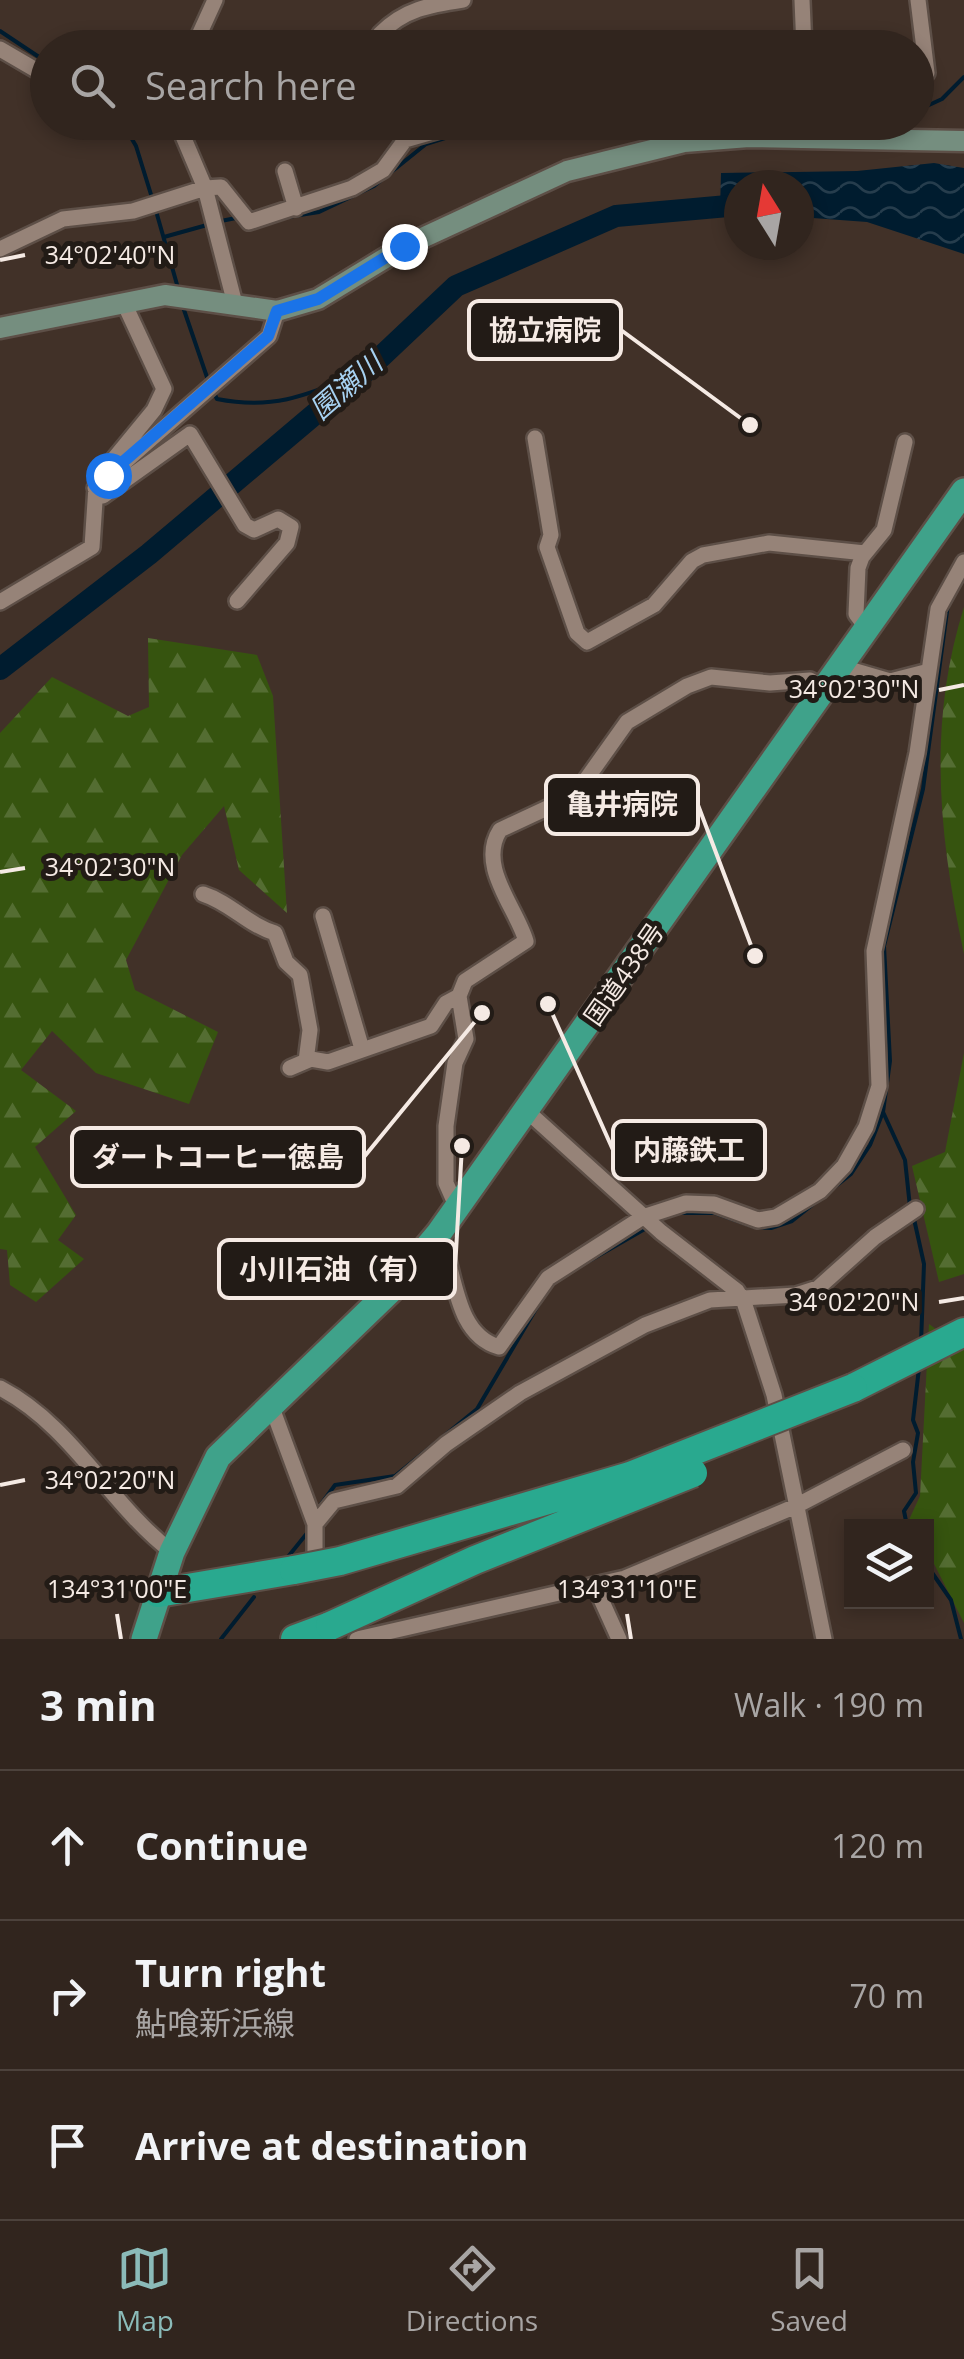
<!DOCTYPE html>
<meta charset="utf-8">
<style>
body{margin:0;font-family:"Open Sans","Noto Sans JP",sans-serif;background:#3d312b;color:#f1f3f6}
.controls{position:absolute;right:30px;bottom:30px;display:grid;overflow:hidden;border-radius:0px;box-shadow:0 5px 15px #0003}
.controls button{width:90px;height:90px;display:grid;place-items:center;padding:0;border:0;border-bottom:2px solid #4c423c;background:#31251e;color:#f1f3f6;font:50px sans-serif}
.compass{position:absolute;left:724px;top:170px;width:90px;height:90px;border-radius:50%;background:#31251e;box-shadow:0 5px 15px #0003;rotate:349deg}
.stop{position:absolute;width:30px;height:30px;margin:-22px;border:8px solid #1a73e8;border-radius:50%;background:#fff}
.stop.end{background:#1a73e8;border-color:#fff;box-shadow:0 2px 10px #0008}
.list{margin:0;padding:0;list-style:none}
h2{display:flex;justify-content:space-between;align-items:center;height:130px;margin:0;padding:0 40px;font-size:42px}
h2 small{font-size:32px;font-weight:400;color:#a8a5a4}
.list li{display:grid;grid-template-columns:65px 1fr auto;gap:30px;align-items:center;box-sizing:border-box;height:150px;padding:0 40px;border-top:2px solid #4c423c}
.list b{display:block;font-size:38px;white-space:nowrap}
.list p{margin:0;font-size:32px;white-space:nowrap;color:#a8a5a4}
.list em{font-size:32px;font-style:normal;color:#a8a5a4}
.icon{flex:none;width:55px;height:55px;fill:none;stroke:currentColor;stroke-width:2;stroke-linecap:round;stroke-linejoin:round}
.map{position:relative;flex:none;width:964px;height:1639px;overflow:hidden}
.search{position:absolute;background:#31251e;box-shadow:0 5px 15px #0003;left:30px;right:30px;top:30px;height:110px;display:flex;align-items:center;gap:25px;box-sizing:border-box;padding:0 35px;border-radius:55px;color:#a8a5a4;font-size:38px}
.sheet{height:580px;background:#31251e}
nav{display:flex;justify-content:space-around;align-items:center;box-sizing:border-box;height:140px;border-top:2px solid #4c423c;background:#31251e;font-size:28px;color:#a8a5a4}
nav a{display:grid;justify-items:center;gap:5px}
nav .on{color:#8bbbb9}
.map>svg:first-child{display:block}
.forest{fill:url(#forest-firs)}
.water{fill:url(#water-waves)}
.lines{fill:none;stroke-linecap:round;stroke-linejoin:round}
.stream{stroke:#001c2f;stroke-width:4}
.river{stroke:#001c2f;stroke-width:22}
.minor-casing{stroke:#5d4f47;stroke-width:20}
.secondary-casing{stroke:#5d4f47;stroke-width:25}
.trunk-casing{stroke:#5d4f47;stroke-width:30}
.motorway-casing{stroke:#5d4f47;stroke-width:32}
.minor{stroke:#968378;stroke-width:15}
.secondary{stroke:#758e7f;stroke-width:20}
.trunk{stroke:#3fa28a;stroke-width:25}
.motorway{stroke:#29a98f;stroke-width:28}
.motorway-bridge-casing{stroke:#5d4f47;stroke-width:32;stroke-linecap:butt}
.motorway-bridge{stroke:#29a98f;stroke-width:28}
.route{stroke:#1a73e8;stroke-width:12}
.ticks{fill:none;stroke:#f5eae4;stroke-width:4}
.labels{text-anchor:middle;stroke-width:10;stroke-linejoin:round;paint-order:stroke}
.street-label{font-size:25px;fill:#f5eae4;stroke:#221b16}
.water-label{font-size:28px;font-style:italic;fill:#a6d1f1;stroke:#221b16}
.ticks-label{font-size:25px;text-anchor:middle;fill:#f5eae4;stroke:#221b16;stroke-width:10;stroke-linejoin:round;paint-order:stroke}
.leader{fill:none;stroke:#f5eae4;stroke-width:4}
.callout-dot{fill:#f5eae4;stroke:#221b16;stroke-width:4}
.callout{fill:#221b16;stroke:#f5eae4;stroke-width:4}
.callout-label{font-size:28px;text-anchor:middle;font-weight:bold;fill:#f5eae4}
</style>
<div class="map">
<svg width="964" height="1639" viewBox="0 0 964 1639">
<defs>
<pattern id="forest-firs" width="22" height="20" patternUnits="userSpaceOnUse" patternTransform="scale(2.5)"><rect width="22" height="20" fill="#36540f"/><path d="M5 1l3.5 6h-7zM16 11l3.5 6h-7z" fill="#546d32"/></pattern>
<pattern id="water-waves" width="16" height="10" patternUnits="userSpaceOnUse" patternTransform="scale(2.5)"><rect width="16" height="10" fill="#001c2f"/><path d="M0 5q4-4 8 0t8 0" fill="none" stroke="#263d4d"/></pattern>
</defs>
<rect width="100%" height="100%" fill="#413128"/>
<path class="forest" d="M964 607V954C939 836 927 725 964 607Z
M148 638 257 655 273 696 287 913 239 870 224 806 182 855 126 960 135 990 218 1032 189 1104 96 1073 52 1031 21 1070 76 1111 35 1147 76 1215 58 1240 84 1259 36 1302 10 1285 7 1250 0 1249V733L52 677 128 716 149 707Z
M964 1053V1274L939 1282 912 1166 945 1152Z
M929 1324 964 1350V1623L927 1550 926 1526H911L908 1522 920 1496Z"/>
<path class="water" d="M934 163 964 168V254L867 222 799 217V185H739V212L720 210 721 173 857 171Z"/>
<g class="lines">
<path class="stream" d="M0 31 48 63
M916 111 942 99 964 77
M122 122 136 146 153 201
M156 211 178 288
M281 218 319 212 374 186 426 144 496 122
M216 222 236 218
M164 237 207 225
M183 307 209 383
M213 391 217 399C278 411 311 393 367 370
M883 1112 905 1160 910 1207
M676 1213H715L755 1227 771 1228 792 1221 851 1174 870 1145 883 1112 890 1061 884 946 923 789 948 604
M914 1219 924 1264 921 1343
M589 1261 650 1226
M319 1507 335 1485 395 1476 477 1409 543 1297
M907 1526 904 1511 916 1493 913 1462 918 1433 913 1420 919 1368
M287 1558 308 1532
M926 1564 951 1600 961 1639
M221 1639 254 1597"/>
<path class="river" d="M0 669 149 554 367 370 456 286 616 216 739 205"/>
<g class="minor-casing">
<path id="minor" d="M802 0 804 48
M918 0 927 73
M187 48 199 35 215 0
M382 48 380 34C404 9 430 5 463 0
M0 49 48 77
M285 171 296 208
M0 249 63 219 133 211 205 188 177 122
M235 304 205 188 221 187 249 222 352 188 383 170 405 140 468 122
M535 438 551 535 547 547 577 633 587 642 654 605 692 561 703 555 769 543 865 553
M108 466 154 410 164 389 124 303
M237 601 287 543 291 527 278 519 254 530 245 525 190 434 103 496 95 488 269 336 277 311
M0 602 92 547 96 486
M868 630 856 614 858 568 862 557 884 530 905 442
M842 667 890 681 929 671 938 609 964 562
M203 894C231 903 248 925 275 933L286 962 300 975 310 1030 306 1061
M323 916 362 1049
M290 1068 311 1059 328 1062 431 1026 446 1003 459 996
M528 1112 661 1232 737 1291 744 1302 774 1395 824 1639
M457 1208 446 1183V1126L455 1063 466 1039 459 996 465 981 526 941C516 907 477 866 500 830L575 795 627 722 687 686 711 677 770 683 810 680 826 689
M439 1233C456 1269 453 1334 499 1347L548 1278 643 1217 686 1203 714 1204 758 1220 776 1217 820 1191 844 1166 866 1127 879 1086 874 951 917 753 929 671
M0 1388C73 1426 109 1504 172 1552
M271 1405 315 1524
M315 1559V1524L334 1501 397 1486 446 1444 520 1393 645 1325 710 1300 796 1295 818 1288 875 1237 916 1209
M595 1586 619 1639
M357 1639 625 1578 796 1506 903 1450"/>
</g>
<g class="secondary-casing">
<path id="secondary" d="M0 328 165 295 277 311 318 299 405 246 567 171 684 142 749 137 964 141"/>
</g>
<g class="trunk-casing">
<path id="trunk" d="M144 1639 172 1552 218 1457 392 1289 439 1233 964 491"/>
</g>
<g class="motorway-casing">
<path id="motorway" d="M853 1388 964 1332
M158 1593 294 1570
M295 1639 330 1626"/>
</g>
<use href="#minor" class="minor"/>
<use href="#secondary" class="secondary"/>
<use href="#trunk" class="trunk"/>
<use href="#motorway" class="motorway"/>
<g class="motorway-bridge-casing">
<path id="motorway-bridge" d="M294 1570 340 1561 630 1476 853 1388
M330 1626 475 1560 693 1473"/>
</g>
<use href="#motorway-bridge" class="motorway-bridge"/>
</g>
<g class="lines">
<path class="route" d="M108 475 268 336 277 311 318 299 404 246"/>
</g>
<path class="ticks" d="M0 260 25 255M939 690 964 685M0 872 25 868M939 1302 964 1298M0 1485 25 1480M117 1614 121 1639M627 1614 631 1639"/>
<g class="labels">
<g class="street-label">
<text transform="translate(624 974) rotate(-55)" y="9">国道438号</text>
</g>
<g class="water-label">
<text transform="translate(346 386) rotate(-41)" y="10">園瀬川</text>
</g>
</g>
<g class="ticks-label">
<text x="110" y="264">34°02'40"N</text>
<text x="854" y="698">34°02'30"N</text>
<text x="110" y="876">34°02'30"N</text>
<text x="854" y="1311">34°02'20"N</text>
<text x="110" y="1489">34°02'20"N</text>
<text x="117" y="1598">134°31'00"E</text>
<text x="627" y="1598">134°31'10"E</text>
</g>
<path class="leader" d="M750 425L621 330M755 956L698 805M548 1004L613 1150M482 1013L364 1157M462 1146L455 1269"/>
<g class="callout-dot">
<circle cx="750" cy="425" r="10"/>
<circle cx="755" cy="956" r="10"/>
<circle cx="548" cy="1004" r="10"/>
<circle cx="482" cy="1013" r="10"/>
<circle cx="462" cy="1146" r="10"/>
</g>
<g class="callout">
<rect x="469" y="301" width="152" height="58" rx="10"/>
<rect x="546" y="776" width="152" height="58" rx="10"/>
<rect x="613" y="1121" width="152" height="58" rx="10"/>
<rect x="72" y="1128" width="292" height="58" rx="10"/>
<rect x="219" y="1240" width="236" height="58" rx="10"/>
</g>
<g class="callout-label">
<text x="545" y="340">協立病院</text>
<text x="622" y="814">亀井病院</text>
<text x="689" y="1160">内藤鉄工</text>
<text x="218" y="1167">ダートコーヒー徳島</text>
<text x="337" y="1279">小川石油（有）</text>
</g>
</svg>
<div class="controls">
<button><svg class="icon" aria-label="layers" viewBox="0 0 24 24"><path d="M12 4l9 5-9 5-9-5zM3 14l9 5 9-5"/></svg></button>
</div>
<svg class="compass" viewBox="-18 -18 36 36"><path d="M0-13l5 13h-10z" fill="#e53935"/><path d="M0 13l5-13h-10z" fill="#a8a5a4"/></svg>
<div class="stop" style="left:108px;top:475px"></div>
<div class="stop end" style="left:404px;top:246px"></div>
<div class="search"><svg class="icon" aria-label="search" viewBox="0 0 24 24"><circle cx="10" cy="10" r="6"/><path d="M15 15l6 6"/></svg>Search here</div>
</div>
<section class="sheet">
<h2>3 min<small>Walk · 190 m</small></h2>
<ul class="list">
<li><svg class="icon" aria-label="ahead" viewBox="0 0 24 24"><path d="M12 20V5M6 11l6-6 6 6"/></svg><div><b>Continue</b></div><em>120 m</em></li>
<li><svg class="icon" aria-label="right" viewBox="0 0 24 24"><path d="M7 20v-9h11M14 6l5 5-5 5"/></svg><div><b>Turn right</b><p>鮎喰新浜線</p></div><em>70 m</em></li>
<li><svg class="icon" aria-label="arrive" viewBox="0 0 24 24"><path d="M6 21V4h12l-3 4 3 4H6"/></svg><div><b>Arrive at destination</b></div></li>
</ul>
</section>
<nav>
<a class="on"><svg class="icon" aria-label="map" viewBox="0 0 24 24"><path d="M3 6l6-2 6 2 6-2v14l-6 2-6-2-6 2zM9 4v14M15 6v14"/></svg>Map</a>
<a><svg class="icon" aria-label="directions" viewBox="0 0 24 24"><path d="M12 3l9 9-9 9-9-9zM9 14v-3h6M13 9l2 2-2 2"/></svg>Directions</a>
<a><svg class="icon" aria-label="saved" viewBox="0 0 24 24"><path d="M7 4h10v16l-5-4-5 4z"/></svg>Saved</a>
</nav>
